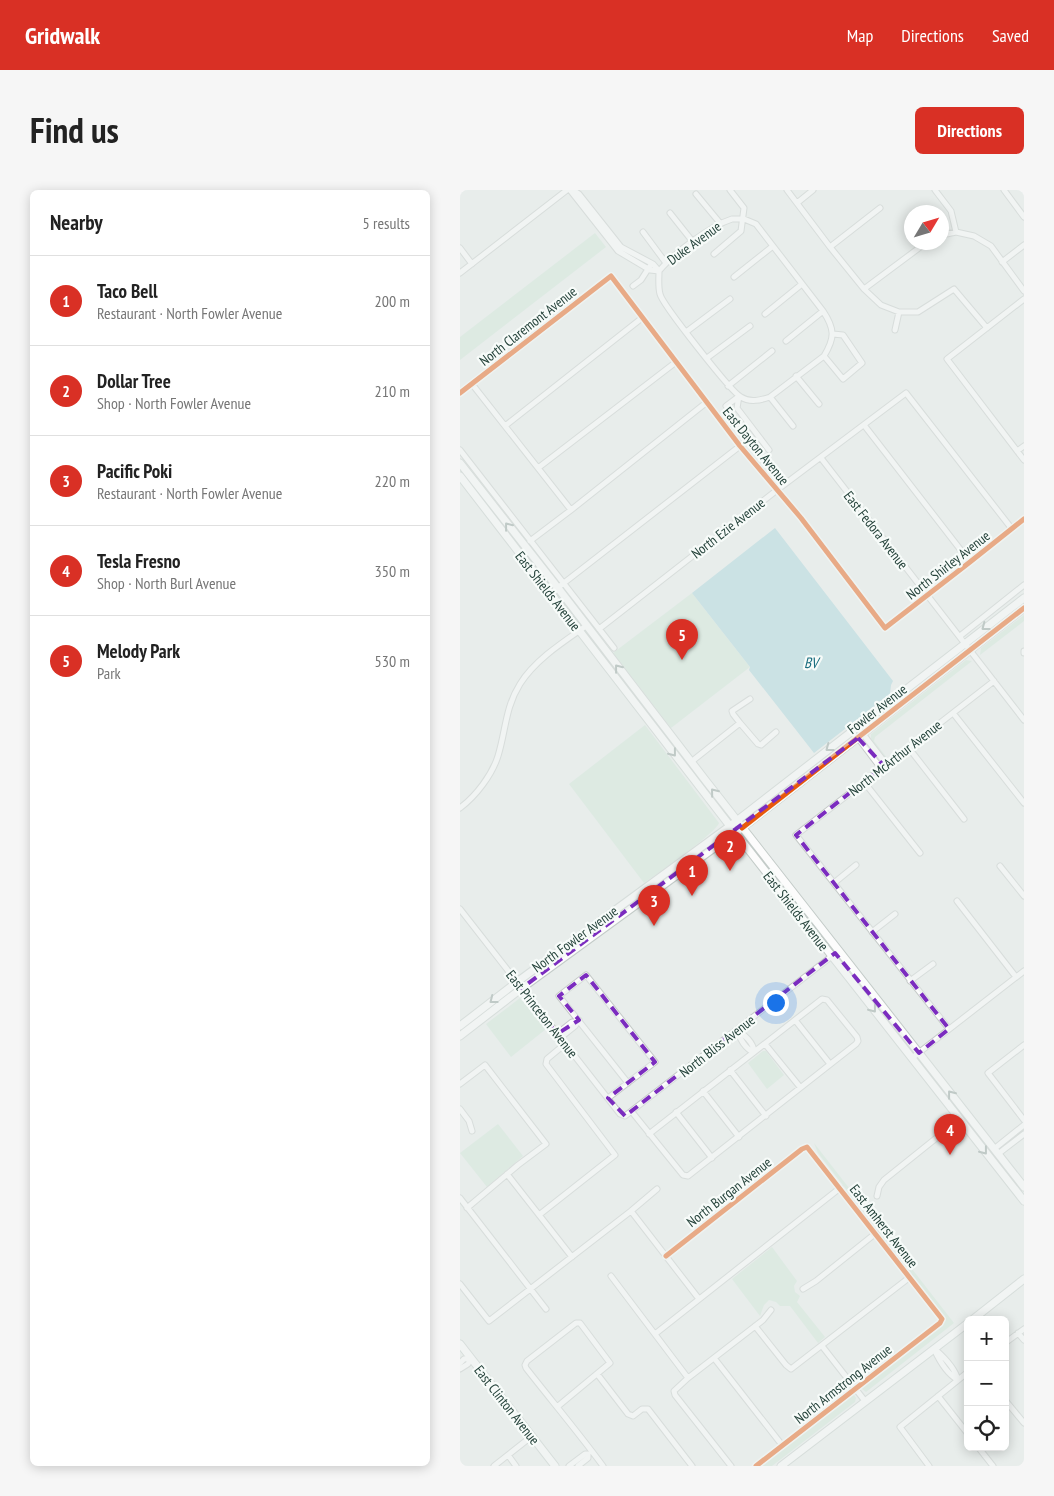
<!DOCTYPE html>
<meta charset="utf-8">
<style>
body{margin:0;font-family:"PT Sans Narrow",sans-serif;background:#f6f6f6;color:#222}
.controls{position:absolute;right:15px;bottom:15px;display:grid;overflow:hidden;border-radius:8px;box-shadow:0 2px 12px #0003}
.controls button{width:45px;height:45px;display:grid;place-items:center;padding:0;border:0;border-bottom:1px solid #e0e0e0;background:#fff;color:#222;font:25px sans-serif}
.compass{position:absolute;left:444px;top:15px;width:45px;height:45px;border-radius:50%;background:#fff;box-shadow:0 2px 12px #0003;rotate:52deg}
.you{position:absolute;left:315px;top:812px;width:18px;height:18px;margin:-12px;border:4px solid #fff;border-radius:50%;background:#1a73e8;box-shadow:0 0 0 8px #1a73e833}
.badge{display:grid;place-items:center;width:32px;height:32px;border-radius:50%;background:#d93025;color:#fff;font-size:16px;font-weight:700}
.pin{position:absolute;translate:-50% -41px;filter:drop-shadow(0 1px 2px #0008)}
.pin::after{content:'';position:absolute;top:26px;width:18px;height:15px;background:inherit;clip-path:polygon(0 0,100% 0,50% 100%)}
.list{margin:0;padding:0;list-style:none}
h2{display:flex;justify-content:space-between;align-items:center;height:65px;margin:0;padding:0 20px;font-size:21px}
h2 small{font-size:16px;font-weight:400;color:#767676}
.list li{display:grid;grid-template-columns:32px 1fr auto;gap:15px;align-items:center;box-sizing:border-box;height:90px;padding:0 20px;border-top:1px solid #e0e0e0}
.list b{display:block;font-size:19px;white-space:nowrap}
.list p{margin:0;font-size:16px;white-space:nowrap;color:#767676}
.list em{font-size:16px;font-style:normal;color:#767676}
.icon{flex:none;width:28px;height:28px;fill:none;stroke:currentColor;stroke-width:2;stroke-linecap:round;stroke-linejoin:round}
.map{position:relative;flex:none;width:564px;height:1276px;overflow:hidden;border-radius:8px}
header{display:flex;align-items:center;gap:30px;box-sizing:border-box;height:70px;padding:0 25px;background:#d93025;color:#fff}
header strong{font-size:24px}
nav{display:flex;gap:28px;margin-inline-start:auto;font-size:18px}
.intro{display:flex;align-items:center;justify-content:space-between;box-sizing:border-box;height:120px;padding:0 30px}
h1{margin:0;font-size:35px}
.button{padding:12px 22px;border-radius:8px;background:#d93025;color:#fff;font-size:18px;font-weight:700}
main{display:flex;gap:30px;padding:0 30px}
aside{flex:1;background:#fff;border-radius:8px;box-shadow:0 2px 12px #0003}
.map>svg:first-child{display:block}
.green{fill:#d1e6d8}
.water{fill:#a9d4db}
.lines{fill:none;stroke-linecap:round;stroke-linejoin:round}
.street-casing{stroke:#c5cac8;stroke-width:7}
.secondary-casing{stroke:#c3cbc8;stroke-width:9}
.street{stroke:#fcfcfc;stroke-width:5}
.secondary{stroke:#fcfcfc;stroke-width:7}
.cycleway-casing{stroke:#f7fbf9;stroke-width:8}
.cycleway{stroke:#e8590c;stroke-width:5}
.oneway{stroke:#909f9b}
.marked{fill:none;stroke:#7b2cbf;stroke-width:4;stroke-dasharray:10 6;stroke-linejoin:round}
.labels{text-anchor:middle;stroke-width:4.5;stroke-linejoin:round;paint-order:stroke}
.street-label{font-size:14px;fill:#24423a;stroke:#f7fbf9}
.water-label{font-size:15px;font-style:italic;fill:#1c6f80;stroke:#f7fbf9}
</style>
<header>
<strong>Gridwalk</strong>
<nav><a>Map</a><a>Directions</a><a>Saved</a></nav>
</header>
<div class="intro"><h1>Find us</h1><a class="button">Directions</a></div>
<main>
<aside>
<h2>Nearby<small>5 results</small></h2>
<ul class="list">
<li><span class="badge">1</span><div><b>Taco Bell</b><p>Restaurant · North Fowler Avenue</p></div><em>200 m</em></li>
<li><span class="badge">2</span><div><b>Dollar Tree</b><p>Shop · North Fowler Avenue</p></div><em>210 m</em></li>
<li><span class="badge">3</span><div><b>Pacific Poki</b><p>Restaurant · North Fowler Avenue</p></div><em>220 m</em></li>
<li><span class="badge">4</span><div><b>Tesla Fresno</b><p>Shop · North Burl Avenue</p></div><em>350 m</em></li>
<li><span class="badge">5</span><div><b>Melody Park</b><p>Park</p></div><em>530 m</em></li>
</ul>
</aside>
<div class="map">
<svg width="564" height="1276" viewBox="0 0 564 1276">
<rect width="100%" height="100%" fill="#e8edeb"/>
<path class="green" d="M135 43 146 57 0 170V147Z
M232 403 290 477 211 538 153 463Z
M564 425V431L520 465 521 458Z
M506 470 512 471 415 547 414 551 427 568 425 567 411 549V544Z
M185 535 259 633C256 643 197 684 184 693L109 594Z
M60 808 86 839 51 867 26 834Z
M303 861H306L324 885 307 899 288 873Z
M38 934 63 966 27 997 0 963Z
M354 953 494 1133 406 1202 402 1199 403 1196 483 1134 486 1128 358 963Z
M312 1057 337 1091 334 1096 335 1102 340 1106 337 1112 365 1147 358 1153 330 1116H320L316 1112 309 1110 304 1115 300 1126 272 1089Z
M394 1205 396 1208 395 1212 312 1276H301L390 1206Z"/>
<path class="water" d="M315 338 433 491 431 495 430 504 354 563 289 480 290 477 232 403Z"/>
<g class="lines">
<g class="street-casing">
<path id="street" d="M110 0 158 61 190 80 199 81
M113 0 119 4 161 57 193 74 199 81
M327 0 370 57 404 99 421 115 439 122H458L494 99 527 138
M475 0 491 21 496 42 514 46 531 56 564 101
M544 0 564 27
M236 4 260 33
M337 13 353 0
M210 23 233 52
M272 29H284L296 34 363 121C375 139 375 148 364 166L310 207C301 210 290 213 281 207 272 203 202 114 200 104 198 97 199 88 199 81 214 63 250 36 272 29Z
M183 42 206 73
M482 45 496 42
M370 57 420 18
M0 58 12 74
M254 64 281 41 284 18 270 0
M542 72 564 55
M0 83 107 0
M274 87 313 56
M173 96 181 90 190 76
M404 99 467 52
M564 109 487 169 564 270
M305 124 342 94
M435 140 439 122
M226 142 270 109
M326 151 363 121
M364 166 383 189 402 173 383 145 373 144
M247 168 290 136
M336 186 359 214
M12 194 111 320
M268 196 312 161
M0 203 151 86 280 256 341 328 425 438 510 372 564 329
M279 206 277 218 309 260
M310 207 333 236
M266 216 278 207
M404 235 510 372
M45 236 182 128
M0 260 154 458
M557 261 564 256
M361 268 564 530
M78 278 216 172
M70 351 111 320 247 212
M91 403 280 256
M139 439 317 300 446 203 552 339
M500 446 564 395
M564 461V463
M493 523 564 613
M280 533 298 554 301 555 316 542
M403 544 423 570 424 576
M398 548 417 573 424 576
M448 557 504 629
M231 572 280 533 273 524 272 521 290 509
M404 592 460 663
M0 618C16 606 32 585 38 566 46 540 45 518 60 494 75 470 103 452 126 436
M540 676 564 706
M374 693 396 675
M497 711 556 787
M0 719 160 924 165 926 372 766
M412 742 435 724
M450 791 473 774
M335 830 370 874
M489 839 336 645 534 491
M277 840C279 848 286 860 294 862
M277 840C284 844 294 853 294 862
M97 844 112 832H116
M100 848 115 836 119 830
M305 854 340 897
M564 855 528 883 564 930
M452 868 564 781
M270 880 306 926
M0 894 25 875 86 954 58 975 7 1018
M243 901 279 947
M148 908 195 872 126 785 99 806 168 893
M0 919 9 931 12 941
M172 922 223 985 228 986 396 854 398 851 397 847 367 810 362 809 189 944
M216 922 252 968
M534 959 564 935
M538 964 564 944
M47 984 112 1067
M417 1006 419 997 424 990 500 929
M0 1008 86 1119
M171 1021 239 1109
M79 1025 155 965 86 874 87 869 105 854
M206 1066 342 959 347 957 482 1129 480 1133 296 1276
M151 1086 228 1188
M0 1094 29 1131 171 1021 197 999
M343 1099 356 1091 416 1043
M295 1136 326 1175 331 1179 450 1087
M558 1143 564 1150
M195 1144 380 998
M545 1153 564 1139
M362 1156 405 1211
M474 1159C479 1170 487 1184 498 1190
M476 1160C485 1168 495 1178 498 1190
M254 1168 322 1255
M0 1173 4 1169 11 1168
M0 1179 8 1174 11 1168
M138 1185 168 1224 173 1226 182 1219H188L232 1276
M478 1206 508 1244
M545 1210 564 1233
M97 1217 150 1173 120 1133H116L67 1171 65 1175 66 1178C91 1210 118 1242 143 1276
M518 1257 533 1276
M48 1265 56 1276
M34 1276 72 1246
M109 1276 125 1264H128V1268L118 1276
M271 1276 215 1205 214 1201 228 1188 303 1130 311 1120
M469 1276 440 1237 508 1182"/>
</g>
<g class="secondary-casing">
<path id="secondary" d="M0 273 98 398 246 591 564 997
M0 286 270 636 564 1011
M0 836 57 792 270 636 564 408
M0 846 62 798 287 634 564 418
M512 1130 564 1089
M0 1154 95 1276
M321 1276 508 1133"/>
</g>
<use href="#street" class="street"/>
<use href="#secondary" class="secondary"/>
<g class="cycleway-casing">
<path id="cycleway" d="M0 203 151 86 280 256 341 328 425 438 510 372 564 329
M282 638 564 418
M206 1066 342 959 347 957 482 1129 480 1133 296 1276"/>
</g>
<use href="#cycleway" class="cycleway"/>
</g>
<defs><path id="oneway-chevron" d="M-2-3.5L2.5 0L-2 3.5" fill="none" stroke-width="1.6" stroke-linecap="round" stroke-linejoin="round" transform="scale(1.25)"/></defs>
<g class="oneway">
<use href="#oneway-chevron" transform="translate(48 336) rotate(-128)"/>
<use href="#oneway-chevron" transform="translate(525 437) rotate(143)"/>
<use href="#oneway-chevron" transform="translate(158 478) rotate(-128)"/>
<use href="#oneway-chevron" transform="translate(369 558) rotate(143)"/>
<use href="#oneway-chevron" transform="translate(213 563) rotate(52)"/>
<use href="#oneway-chevron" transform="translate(254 602) rotate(-129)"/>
<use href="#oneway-chevron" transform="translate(33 810) rotate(142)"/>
<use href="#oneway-chevron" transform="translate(413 819) rotate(52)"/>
<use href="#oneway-chevron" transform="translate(491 904) rotate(-128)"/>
<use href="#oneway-chevron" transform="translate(524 961) rotate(52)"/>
</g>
<path d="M0 0H564V1276H0ZM398 548 424 576 336 645 489 839 459 863 375 763 165 926 148 908 195 872 126 785 99 806 119 830 97 844 62 798Z" fill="#e8edeb" fill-opacity=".55" fill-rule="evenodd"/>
<path class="marked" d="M398 548 424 576 336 645 489 839 459 863 375 763 165 926 148 908 195 872 126 785 99 806 119 830 97 844 62 798Z"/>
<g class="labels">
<g class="street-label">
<text transform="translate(234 53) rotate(-36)" y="5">Duke Avenue</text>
<text transform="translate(68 136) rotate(-38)" y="5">North Claremont Avenue</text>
<text transform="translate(296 256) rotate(51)" y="5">East Dayton Avenue</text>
<text transform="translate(268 338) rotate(-38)" y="5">North Ezie Avenue</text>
<text transform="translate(416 340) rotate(52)" y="5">East Fedora Avenue</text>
<text transform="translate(488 375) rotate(-38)" y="5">North Shirley Avenue</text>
<text transform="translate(88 401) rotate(52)" y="5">East Shields Avenue</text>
<text transform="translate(417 519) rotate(-38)" y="5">Fowler Avenue</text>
<text transform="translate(435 568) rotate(-38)" y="5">North McArthur Avenue</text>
<text transform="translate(336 721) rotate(52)" y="5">East Shields Avenue</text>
<text transform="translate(115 749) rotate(-36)" y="5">North Fowler Avenue</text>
<text transform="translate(82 824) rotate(52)" y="5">East Princeton Avenue</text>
<text transform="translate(257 856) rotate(-38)" y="5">North Bliss Avenue</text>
<text transform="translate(269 1002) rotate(-38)" y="5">North Burgan Avenue</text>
<text transform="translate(424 1036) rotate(52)" y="5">East Amherst Avenue</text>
<text transform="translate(383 1194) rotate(-38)" y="5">North Armstrong Avenue</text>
<text transform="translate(47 1215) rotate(52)" y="5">East Clinton Avenue</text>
</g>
<g class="water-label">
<text x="351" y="478">BV</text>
</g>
</g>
</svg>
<div class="controls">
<button>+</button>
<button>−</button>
<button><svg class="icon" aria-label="locate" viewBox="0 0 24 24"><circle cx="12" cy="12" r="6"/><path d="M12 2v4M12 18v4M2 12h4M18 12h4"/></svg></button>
</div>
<svg class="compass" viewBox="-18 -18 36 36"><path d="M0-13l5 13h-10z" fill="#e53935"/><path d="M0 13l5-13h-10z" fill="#767676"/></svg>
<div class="you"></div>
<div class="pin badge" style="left:232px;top:706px">1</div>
<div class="pin badge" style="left:270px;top:681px">2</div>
<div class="pin badge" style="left:194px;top:736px">3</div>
<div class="pin badge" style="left:490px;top:965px">4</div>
<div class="pin badge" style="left:222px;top:470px">5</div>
</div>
</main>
